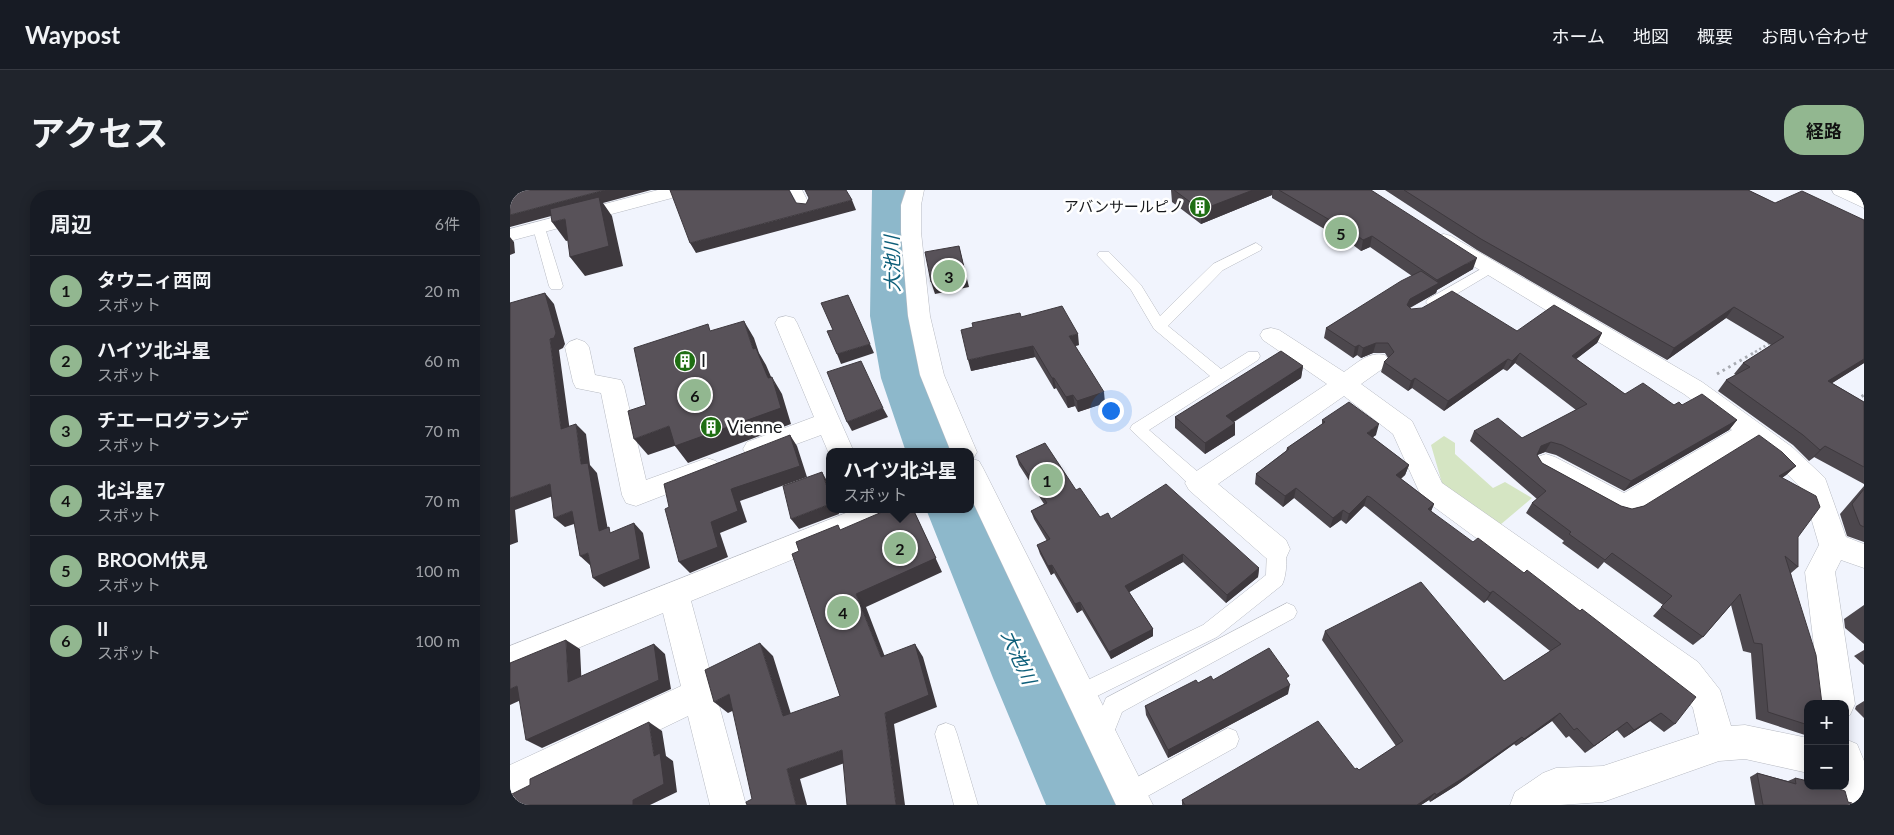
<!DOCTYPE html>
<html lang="ja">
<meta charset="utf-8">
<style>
body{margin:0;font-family:Lato,"Noto Sans JP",sans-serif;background:#20242c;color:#f1f3f6}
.controls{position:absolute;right:15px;bottom:15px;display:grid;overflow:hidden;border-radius:10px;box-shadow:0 2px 12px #0003}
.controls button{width:45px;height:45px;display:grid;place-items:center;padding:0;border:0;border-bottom:1px solid #363941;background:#171b24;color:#f1f3f6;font:25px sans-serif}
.you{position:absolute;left:600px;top:220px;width:18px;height:18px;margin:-12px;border:4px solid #fff;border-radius:50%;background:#1a73e8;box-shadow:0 0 0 8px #1a73e833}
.badge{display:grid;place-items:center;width:32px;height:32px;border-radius:50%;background:#92b790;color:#111;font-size:16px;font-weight:700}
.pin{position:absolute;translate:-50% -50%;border:2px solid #fff;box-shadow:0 1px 5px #0006}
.popup{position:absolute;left:316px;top:258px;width:148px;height:65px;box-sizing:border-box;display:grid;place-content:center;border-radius:10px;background:#171b24;filter:drop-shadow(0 1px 4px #0005);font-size:16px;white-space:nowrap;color:#9ea1a6}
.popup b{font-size:19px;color:#f1f3f6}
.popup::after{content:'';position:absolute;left:50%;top:100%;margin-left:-10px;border:10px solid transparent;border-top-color:#171b24}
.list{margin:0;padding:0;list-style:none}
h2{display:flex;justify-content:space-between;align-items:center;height:65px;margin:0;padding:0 20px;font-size:21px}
h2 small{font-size:16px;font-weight:400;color:#9ea1a6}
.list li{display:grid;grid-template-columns:32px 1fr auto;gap:15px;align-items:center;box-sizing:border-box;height:70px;padding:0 20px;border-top:1px solid #363941}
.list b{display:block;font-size:19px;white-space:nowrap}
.list p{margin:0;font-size:16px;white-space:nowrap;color:#9ea1a6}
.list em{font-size:16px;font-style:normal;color:#9ea1a6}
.map{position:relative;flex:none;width:1354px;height:615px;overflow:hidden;border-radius:20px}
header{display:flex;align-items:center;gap:30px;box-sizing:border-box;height:70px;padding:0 25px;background:#171b24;border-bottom:1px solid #363941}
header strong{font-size:24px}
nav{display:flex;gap:28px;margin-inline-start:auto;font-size:18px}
.intro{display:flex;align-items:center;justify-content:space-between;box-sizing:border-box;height:120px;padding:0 30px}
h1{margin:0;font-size:35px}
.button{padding:12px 22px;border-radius:20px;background:#92b790;color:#111;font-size:18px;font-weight:700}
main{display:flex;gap:30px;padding:0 30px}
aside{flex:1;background:#171b24;border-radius:20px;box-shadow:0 2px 12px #0003}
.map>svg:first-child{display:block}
.green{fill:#d5e5c3}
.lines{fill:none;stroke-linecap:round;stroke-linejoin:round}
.river{fill:#8db8cb;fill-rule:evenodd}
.service-casing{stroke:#b7bac2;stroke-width:1}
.minor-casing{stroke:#b7bac2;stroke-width:1}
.trunk-casing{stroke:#b7bac2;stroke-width:1}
.path-far1{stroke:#a7aab1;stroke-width:2.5;stroke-dasharray:2 3;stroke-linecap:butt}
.path{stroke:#a7aab1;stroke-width:3;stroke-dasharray:2.5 4;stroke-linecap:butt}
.service{fill:#fff;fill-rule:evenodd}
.minor{fill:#fff;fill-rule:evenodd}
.trunk{fill:#fff;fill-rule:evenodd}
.wall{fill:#4c474d}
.shaded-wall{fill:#3e393e}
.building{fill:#585259;stroke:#3e393e}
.labels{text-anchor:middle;stroke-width:5;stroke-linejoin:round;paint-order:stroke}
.far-poi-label{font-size:15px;fill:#17191c;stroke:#fff;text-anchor:end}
.poi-label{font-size:18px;fill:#17191c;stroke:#fff;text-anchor:start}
.water-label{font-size:19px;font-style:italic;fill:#0d5e79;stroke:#fff}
</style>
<header>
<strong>Waypost</strong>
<nav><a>ホーム</a><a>地図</a><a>概要</a><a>お問い合わせ</a></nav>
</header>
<div class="intro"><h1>アクセス</h1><a class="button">経路</a></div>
<main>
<aside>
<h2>周辺<small>6件</small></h2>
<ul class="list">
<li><span class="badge">1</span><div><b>タウニィ西岡</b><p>スポット</p></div><em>20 m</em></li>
<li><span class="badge">2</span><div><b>ハイツ北斗星</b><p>スポット</p></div><em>60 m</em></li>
<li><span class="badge">3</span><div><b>チエーログランデ</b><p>スポット</p></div><em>70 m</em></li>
<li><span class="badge">4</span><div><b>北斗星7</b><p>スポット</p></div><em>70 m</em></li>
<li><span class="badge">5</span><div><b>BROOM伏見</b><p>スポット</p></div><em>100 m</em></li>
<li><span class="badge">6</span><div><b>II</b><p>スポット</p></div><em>100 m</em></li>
</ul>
</aside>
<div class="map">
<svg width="1354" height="615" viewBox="0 0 1354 615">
<rect width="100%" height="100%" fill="#f1f4fd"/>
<path class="green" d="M934 246 945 253V264L983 298 995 292 1022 308 990 335 932 293 921 255Z"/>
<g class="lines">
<path class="river" d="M362 0H400L406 126 421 188 450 262H396L371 188 360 126Z
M460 302 464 303 472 319 611 615H536L483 488 416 319H460Z"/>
<g class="service-casing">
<path id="service" d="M280 0H292L302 19 300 22H292Z
M29 34 35 38 53 96 51 99H41L39 96 23 38Z
M746 53 752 57 751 60 713 80 658 136 711 179 738 162H748L750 166 748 170 639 240 695 288 698 293 695 298 689 300 683 298 620 239 622 235 700 186 644 139 621 100 587 65 589 62H599L631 95 650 126 703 74Z
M980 74 987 78 985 81 928 115H918L916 112 918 109Z
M766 351 773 354C778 364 777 385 772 395L707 447 577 511 570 514 563 511 559 504 563 497 693 435 756 385 757 359 759 354Z
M777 413 784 416 787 422 784 428 612 522 599 555 591 558 583 555 580 547 596 508Z
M436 533 444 536 447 544 468 615H444L425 544 428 536Z
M718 538 726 541 729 549 726 557 627 612 620 615 611 612 608 604 611 596Z"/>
</g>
<g class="minor-casing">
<path id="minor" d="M148 0H179L177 4 0 51V39Z
M396 0H414L411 15V42L420 126 434 185 467 262 463 269 469 271 473 278 643 615H606L460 306V262H441L410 185 398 126 391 42V15Z
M934 44 941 46 1192 192 1282 257 1315 288 1336 347 1354 354V378L1331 370 1325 382 1345 514 1340 525 1335 527V514H1311L1295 382 1309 355 1293 300 1264 271 1240 253 1125 324 1115 327 1105 324 1027 281 1023 274 1027 267 1036 264 1045 267 1114 303 1222 240 1174 204 927 54 924 50 927 46Z
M276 126 284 128 287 133 344 262H320V266L311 245 246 269 237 266 233 259 237 252 304 227 265 133 268 128Z
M761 138 769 140 834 182C847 173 859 161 875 165L879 171 875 177 851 194 902 231 932 293 1188 472 1210 500 1221 536 1235 535 1298 548V583L1235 569 1209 571 1093 612 1050 615H1000L1005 602 1033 583 1046 578 1093 576 1189 544 1183 518 1164 494 912 308 883 244 834 206 708 294 776 350 780 359 776 368 766 371 756 368 679 300 675 293 679 286 817 194 753 150 750 145 753 140Z
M67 149 75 152 79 157 85 185 111 190 114 196 136 290 197 268 206 271 210 278 206 285 126 316 116 313 112 305 91 203 66 198 63 192 55 157 59 152Z
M346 319H390L386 327 181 411 236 615H200L178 526 0 612V575L171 496 153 423 0 486V456Z
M1335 549 1347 554 1354 571V615H1331L1326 596H1335Z"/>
</g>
<g class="trunk-casing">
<path id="trunk" d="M1322 0H1345L1354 5V18L1324 4Z"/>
</g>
<path class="path-far1" d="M1245 162 1260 153"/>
<path class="path" d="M1207 184 1247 161
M1346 210 1354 205"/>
<use href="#service" class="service"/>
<use href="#minor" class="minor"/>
<use href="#trunk" class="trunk"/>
</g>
<path class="wall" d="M661 0H861L963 79 927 100 926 103 900 118 901 119 1007 141 1092 143 1087 153 1066 169 1115 204 1164 215H1172L1227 230 1219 240 1114 301 1046 265 1035 262 1027 265 1032 273 1111 316 1122 319 1286 276 1276 285 1272 288 1288 347V377L1281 383 1298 514V546L1246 529 1241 463 1233 461 1221 415 1193 447 1183 455 1143 426 1153 415 1094 372 1088 379 1052 353 1054 351 1016 323 1022 313 1027 309 960 251 964 241 1012 248 1066 220 1005 173 997 181 993 179 934 221 902 198 898 201 871 182 874 172 878 168 875 163H863L851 168 847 165 843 168 814 148 816 138 902 86 860 57 851 61 835 49 833 50 762 8V5L691 34 662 12Z
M875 0H1238L1265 13 1354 30V173L1322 193 1354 212V294L1304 267 1299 271 1283 255 1208 201 1216 190 1226 185 1224 184 1233 173 1261 155 1216 128 1157 170 967 60Z
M511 127 569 155 565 156 595 213 568 222 565 216 558 218 546 198 544 199 525 167 461 181Z
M793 176 791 188 724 232 725 233V245L695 264 665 238V227Z
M812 230 866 245 862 247 899 275 895 285 891 289 924 314 921 321 1165 534 1154 542 1140 531 1114 548 1107 540 1075 563 1059 546 1056 548 1042 531 1006 556 1004 554 947 595 920 612 919 610 911 615H672V610L845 579 849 580 886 556 812 450 815 441 994 491 1040 461 977 410 974 413 856 317 854 316 836 334 831 330 820 338 784 308 773 317 745 294 746 284 776 261 777 258 812 234Z
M506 266 566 300 590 327 601 329 749 378 748 387 716 413 673 372 619 402 643 439V446L601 469 572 420 567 423 544 383 541 385 530 364 527 355 537 351 524 329 521 321 534 314 509 275Z
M1354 296V352L1337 346 1330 324Z
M1354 415V454L1335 438 1334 429Z
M1354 460V475L1344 466Z
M703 490 778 491V504L658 568 636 525 635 516 688 493Z
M1354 511V528L1345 519 1346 516Z
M1247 583 1278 591 1285 588 1338 612 1343 615H1245L1240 587Z"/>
<path class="shaded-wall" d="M95 0H141L93 13 102 26 113 76 75 86 60 67 90 13 0 37V25Z
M743 0H763L762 5 691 34V20Z
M342 10 346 20 186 63 180 53Z
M55 29 69 48 56 51 42 32Z
M837 38 835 49 833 50 835 39Z
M862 46 860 57 851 61 853 50Z
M0 47 4 52 5 63 0 65Z
M449 56 459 97 425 104 421 92Z
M967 68 963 79 927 100 926 103 897 119V115L900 109 926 94 927 90Z
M35 103 44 114 55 154 53 158 49 160 61 249 51 239 40 149Z
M1224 117 1216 128 1157 170 1164 158Z
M234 131 244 148 249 163 256 175 265 196 262 187 272 204 281 234 178 273 165 256 258 188 243 159Z
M1092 143 1087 153 1056 177 1062 166Z
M568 144 569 155 561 157 559 146Z
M866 153 863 163 851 168 853 158Z
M360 154 364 163 331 174 327 164Z
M849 155 847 165 843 168 845 157Z
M523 156 525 167 461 181 458 170Z
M1010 163 1005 173 997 181 1002 171Z
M998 169 993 179 934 221 938 211Z
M1354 169V173L1308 202 1318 191Z
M793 176 791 188 715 237 716 226Z
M542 188H544L546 198 544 199Z
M905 188 902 198 898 201 901 191Z
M594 202 595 213 568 222 567 211Z
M563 205 565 216 558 218 556 207Z
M373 218 378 227 342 241 337 232Z
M1227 230 1219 240 1114 301 1121 291Z
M725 233V245L695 264V253Z
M66 234 76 244 80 275 87 283 100 350 89 341 71 274Z
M869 234 866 245 854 254 857 243Z
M159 236 173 253 138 265 124 249Z
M280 245 287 256 297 287 230 311 237 332 210 343 218 367 180 383 169 372 201 332 221 299Z
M1041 252 1035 262 1025 266 1031 256Z
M1315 256 1304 267 1299 271 1310 260Z
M899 275 895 285 882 295 886 285Z
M1286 276 1276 285 1260 296 1269 286Z
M312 282 320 296V306Z
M40 294 51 303 5 320 8 352 0 355V308Z
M786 298 784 308 773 317 775 306Z
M857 306 854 316 836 334 839 324Z
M320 314V319H328L329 324 289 339 281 329Z
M924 314 920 324 918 319Z
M403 319 432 382 356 417 380 480 371 467 346 404Z
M833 320 831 330 820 338 823 328Z
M62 321 73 331 55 337 44 328Z
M124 333 133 343 140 378 94 397 83 388Z
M78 363 81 376 70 366Z
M673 364V372L616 404 615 396Z
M542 375 544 383 541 385 538 376Z
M749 378 748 387 716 413 717 405Z
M983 401 977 410 974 413 980 403Z
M570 412 572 420 567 423 565 414Z
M643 439V446L601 469 599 462Z
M56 450 70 459 72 501 58 492Z
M250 453 263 466 285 537 273 526Z
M144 454 155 464 161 499 32 558 16 550Z
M405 454 413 467 427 517 384 534 395 615H386L375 523Z
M780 495 778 504 658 568V560Z
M7 496 22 505 0 515V499Z
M219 504 233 516 218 523 204 512Z
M1050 523 1042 531 1006 556 1014 549Z
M1151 523 1140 531 1114 548 1124 540Z
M139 532 152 541 156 566 163 571 167 602 140 615H123V610L144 566Z
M1117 532 1107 540 1075 563 1084 556Z
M1012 547 1004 554 947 595 920 612 926 605Z
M332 560 343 570 290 589 297 615H286L277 579Z
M925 603 919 610 911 615H907Z"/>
<path class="building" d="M0 0H95L0 25Z
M160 0H279L286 13 296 14 299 8 295 0H336L342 10 180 53Z
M664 0H743L691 20Z
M769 0H861L967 68 927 90 862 46 853 50 837 38 835 39Z
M894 0H1238L1265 13 1292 1 1354 30V169L1318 191 1354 212V277L1315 256 1310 260 1293 245 1216 190 1240 177 1233 173 1274 147 1224 117 1164 158 971 49Z
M89 7 99 56 60 67 55 29 42 32 40 19Z
M449 56 456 86 421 92 415 62Z
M911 81 929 93 900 109 897 115 901 119 912 118 942 101 1007 141 1044 115 1092 143 1062 166 1115 204 1133 193 1164 215 1169 212 1172 215 1192 204 1227 230 1121 291 1052 255 1041 252 1031 256 1027 265 1032 273 1111 316 1122 319 1134 316 1249 245 1272 262 1286 276 1269 286 1306 306 1310 317 1288 347V377L1275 366 1306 465 1312 514H1298V535L1258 522 1252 454 1244 453 1230 404 1193 447 1151 417 1162 406 1102 363 1095 370 1059 344 1061 342 1022 313 1036 301 964 241 988 228 1012 248 1077 214 1010 163 1002 171 998 169 938 211 905 188 901 191 874 172 884 162 878 153H866L853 158 849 155 845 157 816 138 891 91Z
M35 103 46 143 44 148 40 149 51 239 66 234 71 274 78 273 89 341 99 337 100 343 124 333 130 369 83 388 78 363 70 366 62 321 44 328 40 294 0 308V113Z
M338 105 360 154 327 164 317 141 323 140 311 113Z
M552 116 568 144 559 146 594 202 567 211 563 205 556 207 544 188H542L523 156 458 170 451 140 463 137 462 133 510 123 511 127Z
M234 131 243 159 246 158 258 188 262 187 271 218 165 256 159 236 124 249 118 221 136 215 124 158 198 134 200 141Z
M771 161 793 176 716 226 725 233 695 253 665 227Z
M351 171 373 218 337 232 317 182Z
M839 212 869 234 857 243 899 275 886 285 924 314 918 319 963 352 968 348 1014 383 1017 380 1070 421 1072 419 1186 507 1165 534 1151 523 1124 540 1117 532 1084 556 1067 538 1064 540 1050 523 1014 549 1012 547 953 588 926 605 925 603 907 615H675L672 610 808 531 845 579 847 578 849 580 893 551 815 441 911 392 994 491 1051 454 983 401 980 403 860 307 857 306 839 324 833 320 823 328 786 298 775 306 746 284 779 259 777 258 815 232 812 230Z
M280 245 290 276 221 299 228 321 201 332 208 357 169 372 155 319 159 317 154 294Z
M535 253 566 300 570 298 590 327 598 323 601 329 656 294 749 378 717 405 673 364 615 396 643 439 599 462 570 412 565 414 542 375 538 376 527 355 540 349 521 321 537 313 506 266Z
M312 282 320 306V314L281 329 273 296Z
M1354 299V337L1350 335 1342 314Z
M379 319H403L426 368 346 404 371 467 405 454 419 505 375 523 386 615H337L332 560 277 579 286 615H237L236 612 242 609 219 504 204 512 195 480 250 453 273 526 330 506 282 364 289 361 286 352 328 335 330 340Z
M56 450 58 492 144 454 149 490 16 550 7 496 0 499V473Z
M759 458 779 486 776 488 780 495 658 560 635 516 686 490 688 493 701 486 703 490Z
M139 532 144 566 150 563 154 594 123 610V615H3L2 604 20 595V589Z
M1247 583 1286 594 1285 588 1298 591V596H1318L1335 601 1338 612 1342 613 1343 615H1253Z"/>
<defs>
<g id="building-disc" transform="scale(1.125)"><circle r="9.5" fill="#1f6e13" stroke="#fff"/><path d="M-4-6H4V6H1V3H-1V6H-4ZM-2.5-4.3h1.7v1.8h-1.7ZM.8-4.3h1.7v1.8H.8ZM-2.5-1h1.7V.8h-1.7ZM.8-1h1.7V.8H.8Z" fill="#fff"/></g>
</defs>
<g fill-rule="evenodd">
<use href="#building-disc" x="690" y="17"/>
<use href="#building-disc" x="175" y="171"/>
<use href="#building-disc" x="201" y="237"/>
</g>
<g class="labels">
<g class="far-poi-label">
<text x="674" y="22">アバンサールピノ</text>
</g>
<g class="poi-label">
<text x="191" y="177">I</text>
<text x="217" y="243">Vienne</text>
</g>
<g class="water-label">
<text transform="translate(382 74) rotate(-91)" y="7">大池川</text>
<text transform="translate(509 467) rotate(66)" y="7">大池川</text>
</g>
</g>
</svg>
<div class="controls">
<button>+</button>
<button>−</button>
</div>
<div class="you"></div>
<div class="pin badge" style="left:537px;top:290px">1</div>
<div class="pin badge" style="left:390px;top:358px">2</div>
<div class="popup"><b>ハイツ北斗星</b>スポット</div>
<div class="pin badge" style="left:439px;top:86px">3</div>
<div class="pin badge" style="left:333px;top:422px">4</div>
<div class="pin badge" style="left:831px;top:43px">5</div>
<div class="pin badge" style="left:185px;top:205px">6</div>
</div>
</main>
